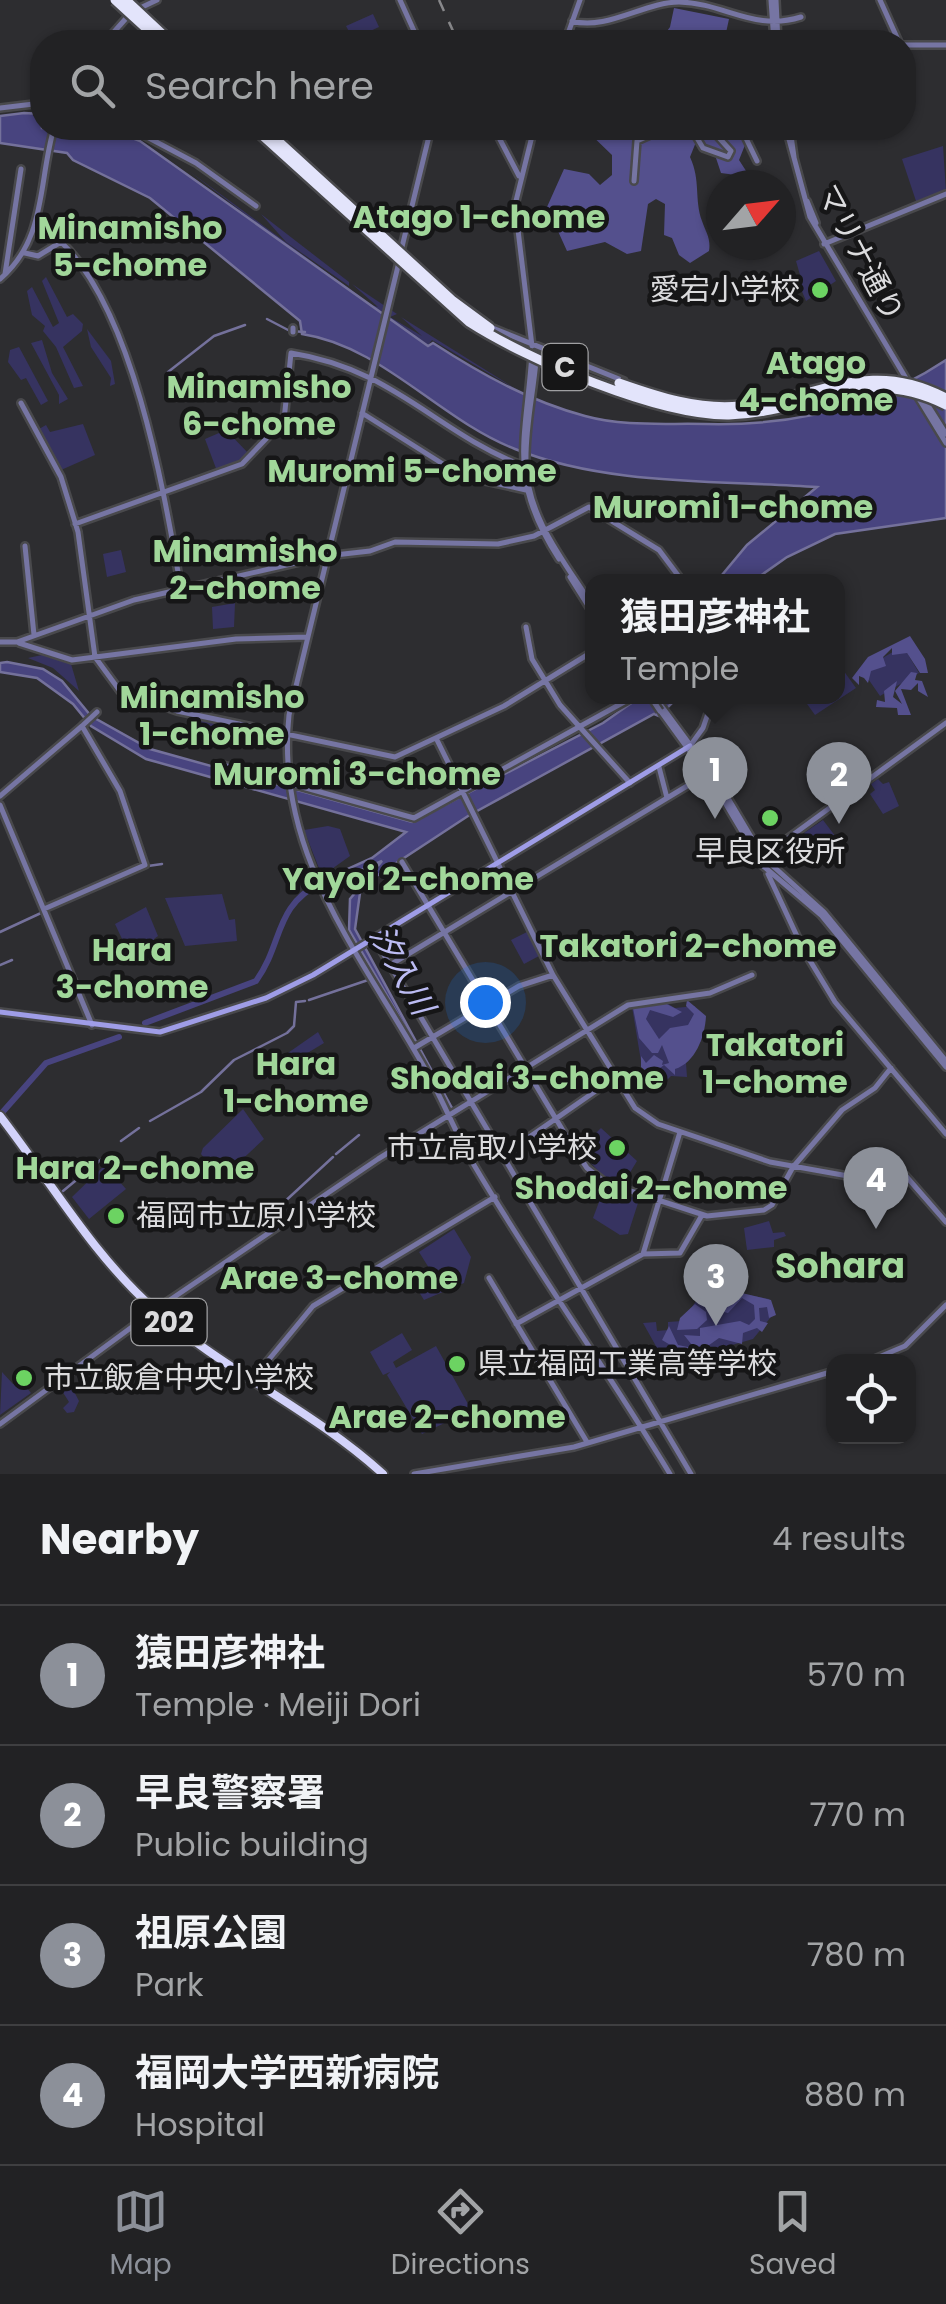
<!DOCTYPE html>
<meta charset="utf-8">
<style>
body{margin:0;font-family:Poppins,"Noto Sans JP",sans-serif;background:#2a2a2c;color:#f1f3f6}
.controls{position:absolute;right:30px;bottom:30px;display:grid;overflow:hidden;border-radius:20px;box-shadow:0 2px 8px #0004}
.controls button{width:90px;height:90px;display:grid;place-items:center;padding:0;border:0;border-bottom:2px solid #3f3f41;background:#222224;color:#f1f3f6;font:50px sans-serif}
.compass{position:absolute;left:706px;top:170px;width:90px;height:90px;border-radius:50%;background:#222224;box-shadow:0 2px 8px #0004;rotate:62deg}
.you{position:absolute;left:485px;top:1002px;width:35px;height:35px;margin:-25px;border:8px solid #fff;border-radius:50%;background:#1a73e8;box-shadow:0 0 0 15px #1a73e833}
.badge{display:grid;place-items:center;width:65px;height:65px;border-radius:50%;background:#8c9099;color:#fff;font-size:32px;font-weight:700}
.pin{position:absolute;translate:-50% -82px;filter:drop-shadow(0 2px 5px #0008)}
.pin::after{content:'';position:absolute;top:52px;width:35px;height:30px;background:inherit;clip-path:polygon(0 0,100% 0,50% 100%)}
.popup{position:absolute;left:585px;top:574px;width:260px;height:130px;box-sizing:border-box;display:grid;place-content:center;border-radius:20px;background:#222224;filter:drop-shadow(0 2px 8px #0005);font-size:32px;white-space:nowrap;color:#a2a4a6}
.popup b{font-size:38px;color:#f1f3f6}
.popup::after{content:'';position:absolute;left:50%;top:100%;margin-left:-20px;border:20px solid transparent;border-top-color:#222224}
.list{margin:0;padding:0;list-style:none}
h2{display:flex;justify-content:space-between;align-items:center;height:130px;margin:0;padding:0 40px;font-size:42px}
h2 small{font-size:32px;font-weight:400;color:#a2a4a6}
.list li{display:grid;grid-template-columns:65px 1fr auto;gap:30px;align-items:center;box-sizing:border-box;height:140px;padding:0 40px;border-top:2px solid #3f3f41}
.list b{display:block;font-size:38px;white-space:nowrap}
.list p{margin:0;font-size:32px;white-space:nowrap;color:#a2a4a6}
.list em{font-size:32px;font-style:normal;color:#a2a4a6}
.icon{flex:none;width:55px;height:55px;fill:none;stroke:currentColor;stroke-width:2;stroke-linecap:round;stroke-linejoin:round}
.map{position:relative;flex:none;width:946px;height:1474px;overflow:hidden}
.search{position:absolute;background:#222224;box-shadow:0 2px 8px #0004;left:30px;right:30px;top:30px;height:110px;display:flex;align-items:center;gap:25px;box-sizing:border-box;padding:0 35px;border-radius:40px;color:#a2a4a6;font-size:38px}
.sheet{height:690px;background:#222224}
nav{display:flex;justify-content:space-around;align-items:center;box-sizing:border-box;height:140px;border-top:2px solid #3f3f41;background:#222224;font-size:28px;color:#a2a4a6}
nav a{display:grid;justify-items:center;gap:5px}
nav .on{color:#8c9099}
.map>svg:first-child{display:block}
.green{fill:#363360}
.forest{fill:#54508d}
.water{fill:#48447f;stroke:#74719b;stroke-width:2.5}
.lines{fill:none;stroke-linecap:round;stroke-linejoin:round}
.stream{stroke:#74719b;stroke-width:2.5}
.river{stroke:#48447f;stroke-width:6}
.tertiary-casing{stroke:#49494c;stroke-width:10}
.secondary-casing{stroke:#49494c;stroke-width:10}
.trunk-casing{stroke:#49494c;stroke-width:12}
.tertiary{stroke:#7675a3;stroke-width:5}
.secondary{stroke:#9f9de7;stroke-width:5}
.trunk{stroke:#d2d2fa;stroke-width:8}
.rail{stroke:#88888b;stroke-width:2.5;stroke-dasharray:12 12;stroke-linecap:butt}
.tertiary-bridge-casing{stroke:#49494c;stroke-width:10;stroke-linecap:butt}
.motorway-bridge-casing{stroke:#49494c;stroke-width:14;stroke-linecap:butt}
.tertiary-bridge{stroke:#7675a3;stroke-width:5}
.motorway-bridge{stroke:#e3e4fb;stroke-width:9}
.poi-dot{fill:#6cd362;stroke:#161617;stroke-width:4}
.labels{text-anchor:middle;stroke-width:9;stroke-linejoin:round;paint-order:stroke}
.shield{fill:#161617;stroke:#a0a0a2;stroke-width:2.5}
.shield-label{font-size:28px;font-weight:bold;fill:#dbdbdd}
.street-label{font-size:30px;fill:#dbdbdd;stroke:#161617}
.poi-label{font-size:30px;fill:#dbdbdd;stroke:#161617;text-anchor:start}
.neighbourhood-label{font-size:32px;font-weight:bold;fill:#a1d79a;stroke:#161617}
.water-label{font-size:32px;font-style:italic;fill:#bcbcf3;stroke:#161617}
.quarter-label{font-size:35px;font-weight:bold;fill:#a1d79a;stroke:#161617}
</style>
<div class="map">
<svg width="946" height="1474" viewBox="0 0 946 1474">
<rect width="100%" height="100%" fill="#2d2d30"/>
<path class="green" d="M373 14 379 27 353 39 346 26Z
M943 146 946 192 917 204 902 159Z
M189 171 371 305 378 307 352 284 397 314 390 317 422 336 401 317 519 391 432 340 428 345 301 257Z
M261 214 349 282V286L286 242Z
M819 251 836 281 806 301 796 277 800 275 796 261Z
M46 277 67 317 73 314 83 324 82 331 63 347 83 386 74 388 56 347 43 331 45 326 32 315 27 291 32 287 53 327 59 323 42 281Z
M87 329 111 361 115 384 110 386 111 378 91 347Z
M42 340 52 373 68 399 59 404V395L31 343Z
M19 347 48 401 41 405 26 378 21 380 8 362 10 350Z
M83 424 95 455 61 470 39 429 46 425 50 432Z
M226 430 249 454 241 463 217 471 205 439Z
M121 550 126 572 107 577 103 554Z
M235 603 234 627 213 629 212 607Z
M903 646 919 673 880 696 862 670Z
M42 655 71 664 79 691 53 668 28 658Z
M838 663 856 688 815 715 802 697 838 696Z
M196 719 221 722 217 748 192 743Z
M878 779 883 784 889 782 899 806 883 814 870 794 875 790 871 784Z
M823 820 842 845 822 857 804 833Z
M328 826 340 829 350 856 322 876 304 830Z
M222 894 229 920 235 919 237 941 185 946 165 898Z
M146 907 158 936 154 939 155 956 139 962 130 956 115 924Z
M527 932 539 956 524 964 511 940Z
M668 1004 675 1008 695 1006 701 1041 686 1063 687 1077 671 1076 664 1083 642 1067 632 1007Z
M318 1032 324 1043 291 1063 285 1055Z
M243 1109 264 1139 221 1179 201 1154 203 1148Z
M601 1128 637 1161 623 1184 606 1179 589 1161 593 1157 585 1144Z
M105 1165 126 1189 89 1219 72 1197Z
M605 1186 635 1197 638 1203 628 1234 620 1235 593 1218Z
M769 1221 773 1233 784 1232 786 1236 774 1240V1247L747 1250 744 1228Z
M454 1229 471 1257 464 1283 424 1300 414 1284 429 1268 419 1252Z
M706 1287 769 1299 775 1312 753 1339 666 1364 643 1323 656 1322 657 1331 668 1330V1322L682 1321Z
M402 1333 412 1350 393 1362 396 1368 436 1346 468 1404 467 1412 422 1434 387 1375 390 1372 383 1375 370 1352Z
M2 1372 13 1384 20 1379 31 1393 0 1415Z
M66 1376 79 1401 74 1412 67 1413 63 1408 69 1402 57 1383Z"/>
<path class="forest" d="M674 8 729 19 724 42H659L670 27Z
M584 128H735L745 145 739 160 750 177 721 173 715 155 696 142 690 157C701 181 694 199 702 221 706 233 711 238 709 251L690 263 679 255 672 238 664 235 665 204 656 199 648 204 641 251 627 254 605 242 567 251 547 207 564 169 589 174 600 185 612 175V155Z
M910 636 925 659 928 673H920L907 653 892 655V648L883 657 886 666 871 671 868 683 864 678 859 676V685L852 678 868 657Z
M911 672 917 673 915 680 922 681 928 697 918 691V683L911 690 901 689 911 715H898L897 708 876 707 877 700 885 702 884 691 897 681 893 697 902 704 895 691Z
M687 1000 706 1016C705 1037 695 1063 675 1069V1075L664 1065 651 1075 641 1067V1056L646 1063 654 1055 663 1061 662 1065 669 1063 662 1045 658 1053H652L639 1038 633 1008 661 1001 682 1012 673 1017 650 1010 646 1019 659 1039 670 1028 688 1025 694 1014 686 1006Z
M708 1285 771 1300 776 1315 769 1318 767 1307 759 1308 760 1321 768 1323 762 1332 757 1328 743 1333 742 1344 719 1338 705 1348 692 1345 684 1335 700 1336V1328L740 1321 749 1325 755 1319 754 1305 742 1298 728 1313 724 1312 726 1302H718L713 1316 711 1298 701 1292Z
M695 1304 706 1312 707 1320 697 1329 677 1330 680 1318Z
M669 1326 678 1345 702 1350 699 1355 677 1360V1349L662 1340Z"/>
<path class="water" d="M24 113 42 114V128H107L140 141 428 346 433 343C481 374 529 401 585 416 625 427 664 423 706 424 791 426 874 408 946 360V518L835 534 787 557 753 581H717L747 545 817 487C719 480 607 486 515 449 440 420 382 346 302 334L300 321 150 198 73 160 67 153 0 143V116Z
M7 662 43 669 62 681 91 716 150 749 412 822 603 723 640 697H678L659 716 654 714 468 816 372 879 360 893 355 929 452 1108 349 930 350 899 382 861 322 887 319 882 372 858 406 832 146 759 91 726 73 704 37 678 0 672V663Z"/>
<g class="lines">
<path class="stream" d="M267 319 290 331 305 332
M168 372 214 336 245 325
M148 866 162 864
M308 886 310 889
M0 932 41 913
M0 965 12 960
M309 1000 368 980
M150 1121 201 1092 234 1060 287 1033 294 1026 296 1002 305 1001
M121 1141 139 1128
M336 1154 359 1135
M63 1191 108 1154
M281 1205 333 1157"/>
<path class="river" d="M145 1023 256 981C284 942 273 907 322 882
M0 1115 46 1063 119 1037"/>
<g class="tertiary-casing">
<path id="tertiary" d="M400 0 419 42
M771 0 774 42
M776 0 778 42
M880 0 899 42
M138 9 157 0
M572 21C606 31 645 2 679 2 725 3 754 32 801 17
M105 42 129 15
M565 42 580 0
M904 45H946
M0 108 42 103
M130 128 196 163 256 206
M494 128 519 176
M691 128 703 148 728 157 731 151 710 128
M741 128 757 161
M786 128 810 217 910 385
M790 128 794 157
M634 181 637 141 666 128
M807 201 816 223
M824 244 946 194
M401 251 431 128
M25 253 38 256 61 242C134 311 164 492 181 589
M399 262 289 715C274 857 365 959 429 1076 445 1105 457 1136 474 1165 536 1270 607 1370 670 1474
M5 274 21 169
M0 279C47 239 38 182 54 128
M490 327 624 381
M293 332V328
M532 346 515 205 534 128
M532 354C526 442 507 478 559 559
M536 361C533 395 525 429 526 463 527 517 564 561 592 605
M916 394 946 443
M924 399 946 434
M21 403 61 477 78 532 95 657 120 691 177 711 395 757 504 706 592 652
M362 413 462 476 526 490
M75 524 242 464 284 420 291 353C393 369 435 431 521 465
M25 546 34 635
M570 577 592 612
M526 627 532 659 560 705 630 783
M0 642H17L134 600 326 556 370 551 395 542 498 544 534 536 589 507 659 550 683 582
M19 643 72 660 236 639 307 637
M654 696 722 788 763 857 824 912 946 1061
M662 713 715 786 762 865 821 915 946 1067
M82 726 97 712
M437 740 553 975 635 1108 658 1124 770 1162 848 1176 905 1175 946 1222
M690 746 703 728 714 696
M216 763 414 818 635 696
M659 767 667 798
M0 796 82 726 120 791 145 865 44 909
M0 805 92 1025
M761 858 946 723
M402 862 571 1144 587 1168 606 1183 707 1216 764 1210 772 1205 793 1167 842 1110 875 1088 891 1068
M768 874 803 949 835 1002 946 1134
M374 938 691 1474
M390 965 707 774
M414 1048 519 986 553 975
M505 1154 613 1079
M643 1254 680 1132
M489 1278 587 1442
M516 1324 643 1254 680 1253 702 1215
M867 1362 905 1346 946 1305
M252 1380 313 1306 495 1197
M0 1424 155 1310 378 1159 628 1005 710 993 752 975
M414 1474 574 1447 834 1371"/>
</g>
<g class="secondary-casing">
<path id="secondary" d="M0 1012 160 1032 266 998 313 975 690 746"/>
</g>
<g class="trunk-casing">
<path id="trunk" d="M0 1116C49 1179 93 1255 153 1308 224 1371 313 1410 383 1474"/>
</g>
<use href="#tertiary" class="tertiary"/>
<use href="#secondary" class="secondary"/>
<use href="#trunk" class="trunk"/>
<path class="rail" d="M439 0 458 42"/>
<g class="tertiary-bridge-casing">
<path id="tertiary-bridge" d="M650 696 660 711"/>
</g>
<g class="motorway-bridge-casing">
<path id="motorway-bridge" d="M115 0 161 42
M126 0 171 42
M254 128 469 322C528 360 659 416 729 415 810 413 863 363 946 405
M264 128 452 300 490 328
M619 383C659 397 698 410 740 406 817 400 866 357 944 397"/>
</g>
<use href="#tertiary-bridge" class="tertiary-bridge"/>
<use href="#motorway-bridge" class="motorway-bridge"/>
</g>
<g class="poi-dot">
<circle cx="820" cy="290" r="10"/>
<circle cx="770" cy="818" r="10"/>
<circle cx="617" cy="1148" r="10"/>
<circle cx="116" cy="1216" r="10"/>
<circle cx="457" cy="1364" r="10"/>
<circle cx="24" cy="1378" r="10"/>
</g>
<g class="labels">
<g class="shield">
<rect x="542.5" y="344" width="45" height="46" rx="8"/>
<rect x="131.5" y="1299" width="75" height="46" rx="8"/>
</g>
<g class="shield-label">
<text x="565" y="377">C</text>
<text x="169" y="1332">202</text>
</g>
<g class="street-label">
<text transform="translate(860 253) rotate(62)" y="10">マリナ通り</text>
</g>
<g class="poi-label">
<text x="800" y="300" text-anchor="end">愛宕小学校</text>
<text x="770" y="862" text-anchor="middle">早良区役所</text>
<text x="597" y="1158" text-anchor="end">市立高取小学校</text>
<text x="136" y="1226">福岡市立原小学校</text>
<text x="477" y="1374">県立福岡工業高等学校</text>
<text x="44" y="1388">市立飯倉中央小学校</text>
</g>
<g class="neighbourhood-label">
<text x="479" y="228">Atago 1-chome</text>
<text x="130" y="239">Minamisho<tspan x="130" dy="37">5-chome</tspan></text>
<text x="816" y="374">Atago<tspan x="816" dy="37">4-chome</tspan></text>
<text x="259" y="398">Minamisho<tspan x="259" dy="37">6-chome</tspan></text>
<text x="412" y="482">Muromi 5-chome</text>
<text x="733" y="518">Muromi 1-chome</text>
<text x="245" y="562">Minamisho<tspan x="245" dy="37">2-chome</tspan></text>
<text x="212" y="708">Minamisho<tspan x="212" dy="37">1-chome</tspan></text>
<text x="357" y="785">Muromi 3-chome</text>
<text x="408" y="890">Yayoi 2-chome</text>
<text x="688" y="957">Takatori 2-chome</text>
<text x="132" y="961">Hara<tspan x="132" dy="37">3-chome</tspan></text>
<text x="775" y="1056">Takatori<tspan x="775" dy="37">1-chome</tspan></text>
<text x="296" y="1075">Hara<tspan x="296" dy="37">1-chome</tspan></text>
<text x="527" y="1089">Shodai 3-chome</text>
<text x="135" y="1179">Hara 2-chome</text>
<text x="651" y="1199">Shodai 2-chome</text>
<text x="339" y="1289">Arae 3-chome</text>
<text x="447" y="1428">Arae 2-chome</text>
</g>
<g class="water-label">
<text transform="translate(402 970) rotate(61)" y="11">汐入川</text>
</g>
<g class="quarter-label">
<text x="840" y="1278">Sohara</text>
</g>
</g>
</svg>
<div class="controls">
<button><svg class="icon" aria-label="locate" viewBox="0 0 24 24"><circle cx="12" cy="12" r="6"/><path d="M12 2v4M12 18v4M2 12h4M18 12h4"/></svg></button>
</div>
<svg class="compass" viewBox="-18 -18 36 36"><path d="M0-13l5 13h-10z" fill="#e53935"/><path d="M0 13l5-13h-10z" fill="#a2a4a6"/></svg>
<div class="you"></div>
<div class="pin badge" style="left:715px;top:819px">1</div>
<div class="popup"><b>猿田彦神社</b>Temple</div>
<div class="pin badge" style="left:839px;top:824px">2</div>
<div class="pin badge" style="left:716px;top:1326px">3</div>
<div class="pin badge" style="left:876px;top:1229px">4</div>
<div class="search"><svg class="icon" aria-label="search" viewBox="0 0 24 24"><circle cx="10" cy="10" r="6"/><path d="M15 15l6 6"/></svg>Search here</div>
</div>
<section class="sheet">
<h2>Nearby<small>4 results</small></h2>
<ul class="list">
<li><span class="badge">1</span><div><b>猿田彦神社</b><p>Temple · Meiji Dori</p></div><em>570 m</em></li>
<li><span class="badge">2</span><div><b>早良警察署</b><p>Public building</p></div><em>770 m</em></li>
<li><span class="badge">3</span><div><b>祖原公園</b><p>Park</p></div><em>780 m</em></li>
<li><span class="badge">4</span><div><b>福岡大学西新病院</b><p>Hospital</p></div><em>880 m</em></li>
</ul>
</section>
<nav>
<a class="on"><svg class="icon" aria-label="map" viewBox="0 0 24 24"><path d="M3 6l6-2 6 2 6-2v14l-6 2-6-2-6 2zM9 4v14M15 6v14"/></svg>Map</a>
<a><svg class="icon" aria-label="directions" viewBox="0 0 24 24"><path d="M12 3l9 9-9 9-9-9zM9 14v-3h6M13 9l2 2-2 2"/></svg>Directions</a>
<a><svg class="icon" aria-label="saved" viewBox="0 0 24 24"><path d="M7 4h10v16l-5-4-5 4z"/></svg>Saved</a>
</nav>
